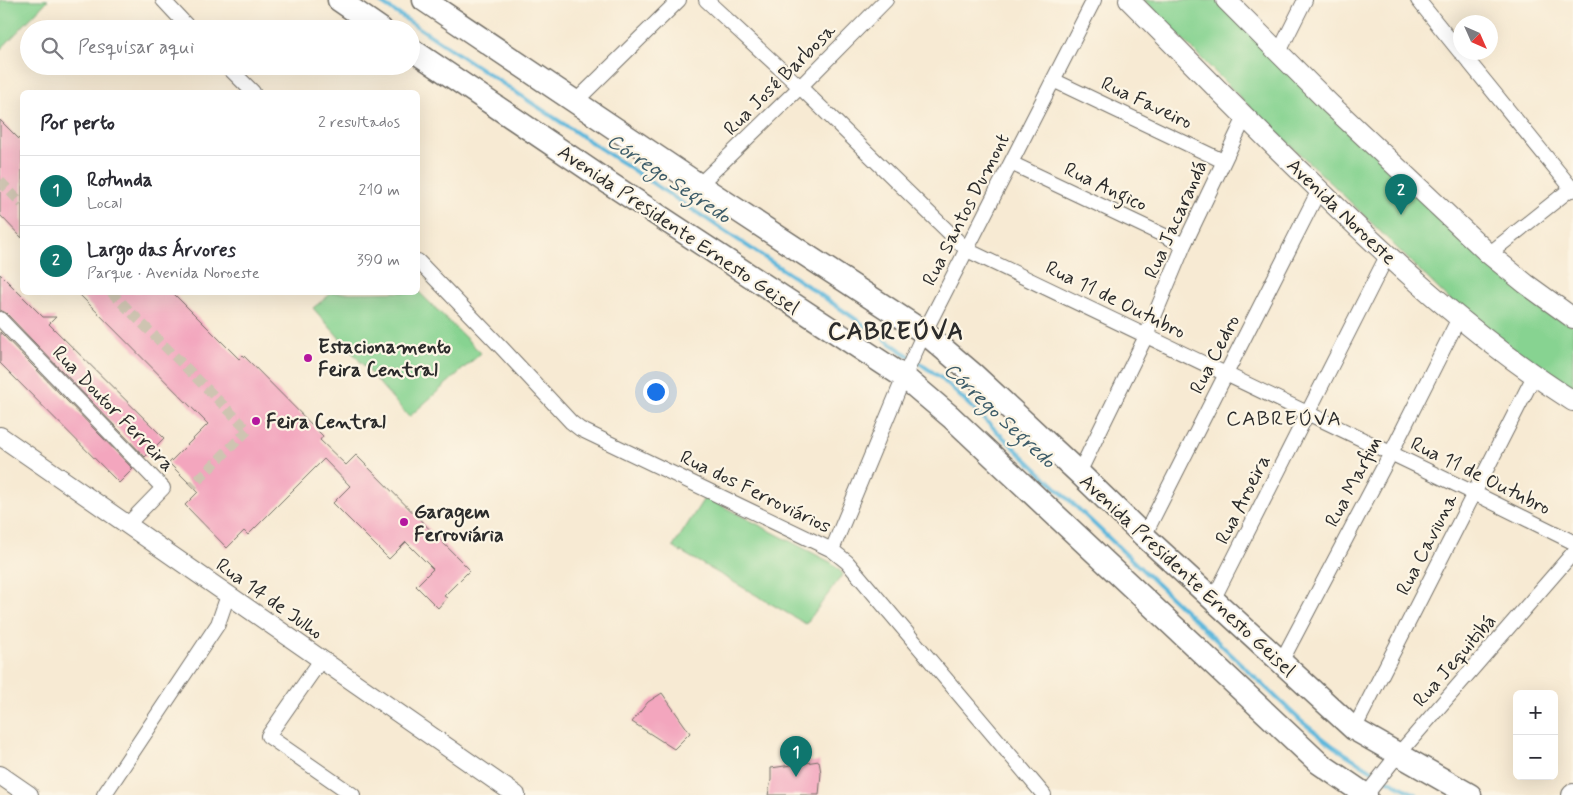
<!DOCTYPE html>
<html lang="pt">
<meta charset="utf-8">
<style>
body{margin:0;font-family:Mynerve,sans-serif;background:#f2f2f3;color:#2b2b33}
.controls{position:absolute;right:15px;bottom:15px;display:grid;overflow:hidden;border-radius:8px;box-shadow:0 5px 20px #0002}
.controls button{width:45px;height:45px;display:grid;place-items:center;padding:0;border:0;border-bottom:1px solid #e1e1e2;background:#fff;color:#2b2b33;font:25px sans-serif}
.compass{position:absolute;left:1453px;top:15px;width:45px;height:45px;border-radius:50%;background:#fff;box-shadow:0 5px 20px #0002;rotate:135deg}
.you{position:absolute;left:655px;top:391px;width:18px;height:18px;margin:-12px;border:4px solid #fff;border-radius:50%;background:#1a73e8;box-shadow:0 0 0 8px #1a73e833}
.badge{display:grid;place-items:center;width:32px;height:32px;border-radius:50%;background:#0f766e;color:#fff;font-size:16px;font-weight:700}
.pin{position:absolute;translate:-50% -41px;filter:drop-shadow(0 1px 2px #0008)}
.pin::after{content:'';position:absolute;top:26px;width:18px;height:15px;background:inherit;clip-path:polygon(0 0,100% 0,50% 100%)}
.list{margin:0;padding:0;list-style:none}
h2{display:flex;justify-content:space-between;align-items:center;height:65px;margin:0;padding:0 20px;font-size:21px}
h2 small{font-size:16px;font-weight:400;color:#7c7c81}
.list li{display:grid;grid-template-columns:32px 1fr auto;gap:15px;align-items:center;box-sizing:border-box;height:70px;padding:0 20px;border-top:1px solid #e1e1e2}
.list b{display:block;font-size:19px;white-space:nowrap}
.list p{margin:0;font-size:16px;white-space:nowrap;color:#7c7c81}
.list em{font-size:16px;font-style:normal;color:#7c7c81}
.icon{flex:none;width:28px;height:28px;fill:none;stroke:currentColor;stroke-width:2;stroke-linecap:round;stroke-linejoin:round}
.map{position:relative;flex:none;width:1573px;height:795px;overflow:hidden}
.search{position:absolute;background:#fff;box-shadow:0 5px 20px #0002;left:20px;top:20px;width:400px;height:55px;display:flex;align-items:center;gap:12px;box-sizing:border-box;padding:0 18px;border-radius:28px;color:#7c7c81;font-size:19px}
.panel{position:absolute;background:#fff;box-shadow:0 5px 20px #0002;left:20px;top:90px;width:400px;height:205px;border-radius:8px}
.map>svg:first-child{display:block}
.green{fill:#87d391;stroke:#597f5e}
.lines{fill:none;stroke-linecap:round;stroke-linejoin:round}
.stream{stroke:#5fb8dc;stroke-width:4}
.building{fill:#f3a6be}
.pedestrian-tunnel{stroke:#cec4b1;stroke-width:10;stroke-dasharray:10 5;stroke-linecap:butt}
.minor-casing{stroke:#726e66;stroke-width:16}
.tertiary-casing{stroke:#726e66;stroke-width:20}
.secondary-casing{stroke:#726e66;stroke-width:22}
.primary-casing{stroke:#726e66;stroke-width:25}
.minor{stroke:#fff;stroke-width:14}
.tertiary{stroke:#fff;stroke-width:18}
.secondary{stroke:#fff;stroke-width:20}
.primary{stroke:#fff;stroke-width:22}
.poi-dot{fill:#b5179e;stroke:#fcf5e5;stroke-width:2}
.labels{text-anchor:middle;stroke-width:4.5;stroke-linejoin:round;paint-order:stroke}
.street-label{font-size:20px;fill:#2b2b2b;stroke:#fcf5e5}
.poi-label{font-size:20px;font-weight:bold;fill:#2b2b2b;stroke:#fcf5e5;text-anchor:start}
.water-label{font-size:21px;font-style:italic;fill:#3d5c69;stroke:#fcf5e5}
.neighbourhood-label{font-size:21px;letter-spacing:1px;fill:#2b2b2b;stroke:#fcf5e5}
.district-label{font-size:25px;font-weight:bold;letter-spacing:1px;fill:#2b2b2b;stroke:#fcf5e5}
</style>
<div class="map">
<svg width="1573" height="795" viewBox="0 0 1573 795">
<rect width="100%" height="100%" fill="#fcf5e5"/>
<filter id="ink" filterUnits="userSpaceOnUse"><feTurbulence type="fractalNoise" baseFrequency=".02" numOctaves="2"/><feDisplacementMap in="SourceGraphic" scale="10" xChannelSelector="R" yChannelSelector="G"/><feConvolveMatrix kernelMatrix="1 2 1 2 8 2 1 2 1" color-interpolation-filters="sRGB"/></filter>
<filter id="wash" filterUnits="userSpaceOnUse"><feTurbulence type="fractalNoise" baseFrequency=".0096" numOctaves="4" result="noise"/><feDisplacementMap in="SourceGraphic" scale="20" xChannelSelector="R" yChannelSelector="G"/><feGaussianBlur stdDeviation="1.12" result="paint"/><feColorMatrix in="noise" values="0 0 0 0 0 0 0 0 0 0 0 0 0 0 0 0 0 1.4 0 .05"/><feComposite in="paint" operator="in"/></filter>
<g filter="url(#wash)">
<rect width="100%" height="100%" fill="#f7ead3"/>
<path class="green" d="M0 0H48L0 50Z
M1143 0H1217L1573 326V391L1468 318 1330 182 1260 117Z
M418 291 481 353 409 417 313 308 332 293 418 292Z
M705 497 832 563 843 574 806 624 673 547Z"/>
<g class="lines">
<path class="stream" d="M377 0 809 287 941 378 1301 721 1333 746 1377 774
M1384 778 1417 795"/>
</g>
<g id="blocks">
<path class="building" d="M0 120 22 142V238L0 215Z
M0 274 43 317H56L49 324 164 438 145 457 6 313 0 310Z
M77 292H172L239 359 243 355 323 436 320 440 346 465 356 455 470 570 444 596 447 598 438 608 416 586 433 569 406 542 389 559 333 503 350 486 324 459 248 535 244 531 227 548 185 505 198 492 169 463 208 424Z
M0 332 133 469 119 483 0 363Z
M662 693 690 733 674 749 632 722 648 702Z
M819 761 821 773 819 795H768L771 780V768Z"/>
</g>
</g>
<g filter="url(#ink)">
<use href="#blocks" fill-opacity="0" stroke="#726e66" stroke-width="1"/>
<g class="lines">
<path class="pedestrian-tunnel" d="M0 181 22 204
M111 292 248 430 192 486"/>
<g class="minor-casing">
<path id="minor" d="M163 0 190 29
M706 0 800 87 967 250 1474 493 1573 542
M1418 0 1460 52
M1279 52 1305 0
M1461 52 1573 190
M227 66 253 92
M1053 80 1223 161
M575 102 679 0
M1011 163 1184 245
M699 185 800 87 886 0
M1489 254 1573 187
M418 261 502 348 571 422 580 429 832 550 847 562 1044 795
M0 319 163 488 127 525
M1079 473 1146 336 1184 245 1245 117
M1144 536 1319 190
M832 550 904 377 923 335 1094 0
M1213 600 1387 256
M321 660 268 736 353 795
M1281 662 1391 453 1459 318
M1354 729 1534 376
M104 795 218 624 228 595
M1366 795 1396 757 1573 553"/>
</g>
<g class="tertiary-casing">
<path id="tertiary" d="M0 436 516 795
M0 775 29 795"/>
</g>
<g class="secondary-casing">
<path id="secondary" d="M1129 0C1188 59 1246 119 1306 177 1389 259 1474 338 1573 401
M1226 0 1330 104 1489 254 1526 284 1573 318
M1572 795 1573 794"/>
</g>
<g class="primary-casing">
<path id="primary" d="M339 0 381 29
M424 0 699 185 925 333 973 374 1079 473 1144 536 1354 729 1470 795
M411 49 609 183 904 377 951 417 1319 763 1366 795"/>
</g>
<use href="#minor" class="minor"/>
<use href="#tertiary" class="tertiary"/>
<use href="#secondary" class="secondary"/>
<use href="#primary" class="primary"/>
</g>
</g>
<g class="poi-dot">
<circle cx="308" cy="358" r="5"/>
<circle cx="256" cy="421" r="5"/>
<circle cx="404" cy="522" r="5"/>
</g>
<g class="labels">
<g class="street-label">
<text transform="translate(779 79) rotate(-45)" y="7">Rua José Barbosa</text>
<text transform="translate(1147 102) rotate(25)" y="7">Rua Faveiro</text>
<text transform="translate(1106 186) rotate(25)" y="7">Rua Angico</text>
<text transform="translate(965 209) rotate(-63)" y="7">Rua Santos Dumont</text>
<text transform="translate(1342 211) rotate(44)" y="7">Avenida Noroeste</text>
<text transform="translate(1175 219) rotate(-66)" y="7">Rua Jacarandá</text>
<text transform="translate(679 229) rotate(34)" y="7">Avenida Presidente Ernesto Geisel</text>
<text transform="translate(1116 299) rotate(26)" y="7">Rua 11 de Outubro</text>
<text transform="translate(1214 354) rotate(-63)" y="7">Rua Cedro</text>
<text transform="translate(114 408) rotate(46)" y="7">Rua Doutor Ferreira</text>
<text transform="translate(1481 475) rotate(26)" y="7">Rua 11 de Outubro</text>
<text transform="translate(1353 481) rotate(-62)" y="7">Rua Marfim</text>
<text transform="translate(756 491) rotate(26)" y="7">Rua dos Ferroviários</text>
<text transform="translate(1242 499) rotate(-63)" y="7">Rua Aroeira</text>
<text transform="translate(1426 544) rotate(-63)" y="7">Rua Caviuna</text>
<text transform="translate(1188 575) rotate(43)" y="7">Avenida Presidente Ernesto Geisel</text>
<text transform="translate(270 598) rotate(35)" y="7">Rua 14 de Julho</text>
<text transform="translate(1454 660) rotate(-49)" y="7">Rua Jequitibá</text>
</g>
<g class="poi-label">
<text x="318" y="353">Estacionamento<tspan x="318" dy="23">Feira Central</tspan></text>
<text x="266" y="428">Feira Central</text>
<text x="414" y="518">Garagem<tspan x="414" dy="23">Ferroviária</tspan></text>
</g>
<g class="water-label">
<text transform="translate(669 178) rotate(34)" y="7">Córrego Segredo</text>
<text transform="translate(1000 415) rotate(43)" y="7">Córrego Segredo</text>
</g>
<g class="neighbourhood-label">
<text x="1284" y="425">CABREÚVA</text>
</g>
<g class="district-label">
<text x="896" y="339">CABREÚVA</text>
</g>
</g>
</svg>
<div class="controls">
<button>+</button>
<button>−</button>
</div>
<svg class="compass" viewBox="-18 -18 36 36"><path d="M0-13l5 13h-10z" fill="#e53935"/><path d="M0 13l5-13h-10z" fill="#7c7c81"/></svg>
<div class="you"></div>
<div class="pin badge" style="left:796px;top:777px">1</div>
<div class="pin badge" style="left:1401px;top:215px">2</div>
<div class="search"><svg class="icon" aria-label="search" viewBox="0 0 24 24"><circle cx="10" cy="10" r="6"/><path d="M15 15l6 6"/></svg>Pesquisar aqui</div>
<section class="panel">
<h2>Por perto<small>2 resultados</small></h2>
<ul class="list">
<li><span class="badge">1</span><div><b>Rotunda</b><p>Local</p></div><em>210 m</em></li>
<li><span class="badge">2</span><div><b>Largo das Árvores</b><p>Parque · Avenida Noroeste</p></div><em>390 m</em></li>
</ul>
</section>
</div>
